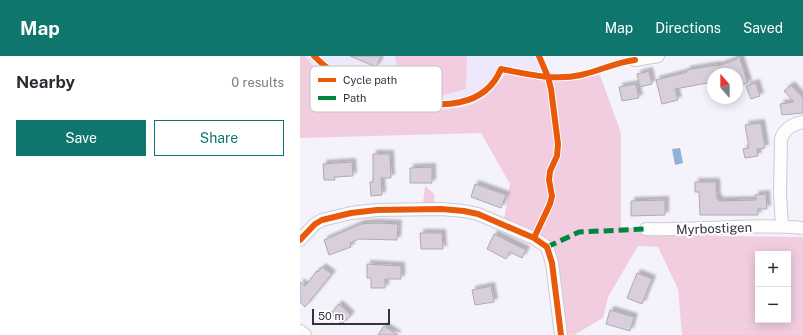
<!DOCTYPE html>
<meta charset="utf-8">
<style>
body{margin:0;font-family:"Public Sans",sans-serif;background:#f7f7f7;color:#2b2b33}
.controls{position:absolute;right:12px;bottom:12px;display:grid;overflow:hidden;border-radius:0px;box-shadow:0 2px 10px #0003}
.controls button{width:36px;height:36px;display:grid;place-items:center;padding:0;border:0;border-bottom:1px solid #e1e1e2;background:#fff;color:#2b2b33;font:20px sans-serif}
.compass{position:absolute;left:407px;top:12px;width:36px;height:36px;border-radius:50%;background:#fff;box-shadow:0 2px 10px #0003;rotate:339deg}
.scale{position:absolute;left:12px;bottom:10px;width:78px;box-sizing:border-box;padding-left:4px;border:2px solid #36333c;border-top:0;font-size:11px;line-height:14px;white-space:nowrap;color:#36333c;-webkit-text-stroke:3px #fff;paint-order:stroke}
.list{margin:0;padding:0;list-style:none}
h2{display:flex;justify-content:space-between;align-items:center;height:52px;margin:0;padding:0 16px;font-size:17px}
h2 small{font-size:13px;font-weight:400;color:#7c7c81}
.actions{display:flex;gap:8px;padding:12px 16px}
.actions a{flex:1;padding:9px 0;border:1px solid #0f766e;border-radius:0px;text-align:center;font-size:14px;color:#0f766e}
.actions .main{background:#0f766e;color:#fff}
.map{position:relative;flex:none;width:503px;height:279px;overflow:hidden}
header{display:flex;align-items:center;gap:24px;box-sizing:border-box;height:56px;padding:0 20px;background:#0f766e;color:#fff}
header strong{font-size:19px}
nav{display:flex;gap:22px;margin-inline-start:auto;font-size:14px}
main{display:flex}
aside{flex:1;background:#fff}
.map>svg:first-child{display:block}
.built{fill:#eee8fc}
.green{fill:#f2cddf;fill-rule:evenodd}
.water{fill:#91b2d7}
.building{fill:#d9cedb;stroke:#afabb1;filter:url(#shadow)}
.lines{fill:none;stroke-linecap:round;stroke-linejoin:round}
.minor-casing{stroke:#ccc9d1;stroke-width:14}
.minor{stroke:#fdfdfe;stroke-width:12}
.quiet{stroke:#00873e;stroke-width:5;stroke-dasharray:10 5;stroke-linecap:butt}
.cycleway-casing{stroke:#fff;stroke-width:8}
.cycleway{stroke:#e8590c;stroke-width:6}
.labels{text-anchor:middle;stroke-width:4;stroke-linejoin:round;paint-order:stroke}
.street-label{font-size:13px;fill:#36333c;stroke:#fff}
.key{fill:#fff;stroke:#c3c2c4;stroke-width:1}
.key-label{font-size:11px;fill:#36333c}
</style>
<header>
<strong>Map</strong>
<nav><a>Map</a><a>Directions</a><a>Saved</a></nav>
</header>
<main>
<aside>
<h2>Nearby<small>0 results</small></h2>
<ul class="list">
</ul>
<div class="actions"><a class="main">Save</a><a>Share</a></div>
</aside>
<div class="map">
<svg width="503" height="279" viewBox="0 0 503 279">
<defs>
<filter id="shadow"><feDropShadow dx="3.5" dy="-3.5" stdDeviation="1" flood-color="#0004"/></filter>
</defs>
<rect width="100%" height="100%" fill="#f4f2fa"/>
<path class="built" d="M5 0H238L246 24 205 18 197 30 177 46 159 51 135 54 120 52 86 37 59 38 39 31 22 20Z"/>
<path class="green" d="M0 0H5C20 18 35 33 59 38 68 39 77 36 86 37 98 39 109 48 120 52 136 56 162 53 177 46 188 40 198 29 205 18L257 25 300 19 321 77V171L419 180 503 181V279H382L378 233 358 191 338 190 308 241 303 262 274 279H263L253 189 204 164 210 128 181 77 0 82ZM458 198H488V264H458Z
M95 0H167L166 33C123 45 104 51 95 0Z
M125 130 134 138 135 150 123 147Z"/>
<path class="water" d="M380 92 383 107 375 109 372 93Z"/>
<path class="building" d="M50 0H81L76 11Z
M437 0H439L448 27 437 31V18H413V26L375 33 378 44 362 48 356 24 387 16 386 14 417 9 418 10 437 3Z
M349 15 352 28 340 31 337 18Z
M456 27 460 40 451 43 446 30Z
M336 28 339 42 322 45 319 31Z
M491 29 503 42V57L482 59 480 48 494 46 484 35Z
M461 67 465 92 457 93 458 100 445 102 443 93 449 92 445 69Z
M73 98H90L91 122H81L82 139 71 140 70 126H73Z
M52 106 53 120 34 121 35 124H24L23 108Z
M132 111V127H110V112Z
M395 126H416L417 143H419V145L456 144 455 139 466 138 467 153H458V159H400L399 136H395Z
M175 128 206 139 201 152 171 141Z
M365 144V159L331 160V145Z
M75 167 98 168 97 184 59 183 50 187 51 191 29 199 24 184 61 168Z
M120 177H142L143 193H121Z
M194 178 226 194 222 202 210 196 206 203 187 193Z
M67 208 101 210V223H85V232H71V222H67Z
M22 211 32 218 5 251 0 246V226L5 230 17 215 18 216Z
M337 217 352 223 342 248 327 242Z
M191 230 194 246 175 249 172 234Z
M39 248 51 259 42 268 31 257Z
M310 254 334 261 330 275 306 268Z
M84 270 98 279H78Z"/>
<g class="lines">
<g class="minor-casing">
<path id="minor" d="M335 4 358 0
M482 170 480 138 481 83C484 73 493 68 503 66
M346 173C398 175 451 167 503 172
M0 184 15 168 22 164 51 157 77 154 141 153 164 155 178 158 234 182 247 191 252 207 261 279
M0 275 5 279"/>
</g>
<use href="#minor" class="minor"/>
<path class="quiet" d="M76 31 86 14
M247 191 279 176 346 173"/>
<g class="cycleway-casing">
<path id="cycleway" d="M14 0C32 18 49 29 75 31 78 31 81 30 84 30 91 31 98 40 105 42 139 53 185 52 201 13 227 18 254 25 281 19 299 15 317 6 335 4
M234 182 250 148 252 140 249 124 250 115 257 100 258 88 251 33 248 21 239 0
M0 184 15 168 22 164 51 157 77 154 141 153 164 155 178 158 234 182 247 191 252 207 261 279"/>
</g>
<use href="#cycleway" class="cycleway"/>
</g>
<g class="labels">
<g class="street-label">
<text transform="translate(414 172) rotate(-2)" y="5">Myrbostigen</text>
</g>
</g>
<rect x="10" y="10" width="132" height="46" rx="6" class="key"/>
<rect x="18" y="22" width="18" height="4" fill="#e8590c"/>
<rect x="18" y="40" width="18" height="4" fill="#00873e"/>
<g class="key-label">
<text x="43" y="28">Cycle path</text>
<text x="43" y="46">Path</text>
</g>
</svg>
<div class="controls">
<button>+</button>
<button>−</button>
</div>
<svg class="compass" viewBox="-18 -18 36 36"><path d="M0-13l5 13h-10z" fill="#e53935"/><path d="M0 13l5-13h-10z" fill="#7c7c81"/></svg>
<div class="scale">50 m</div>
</div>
</main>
